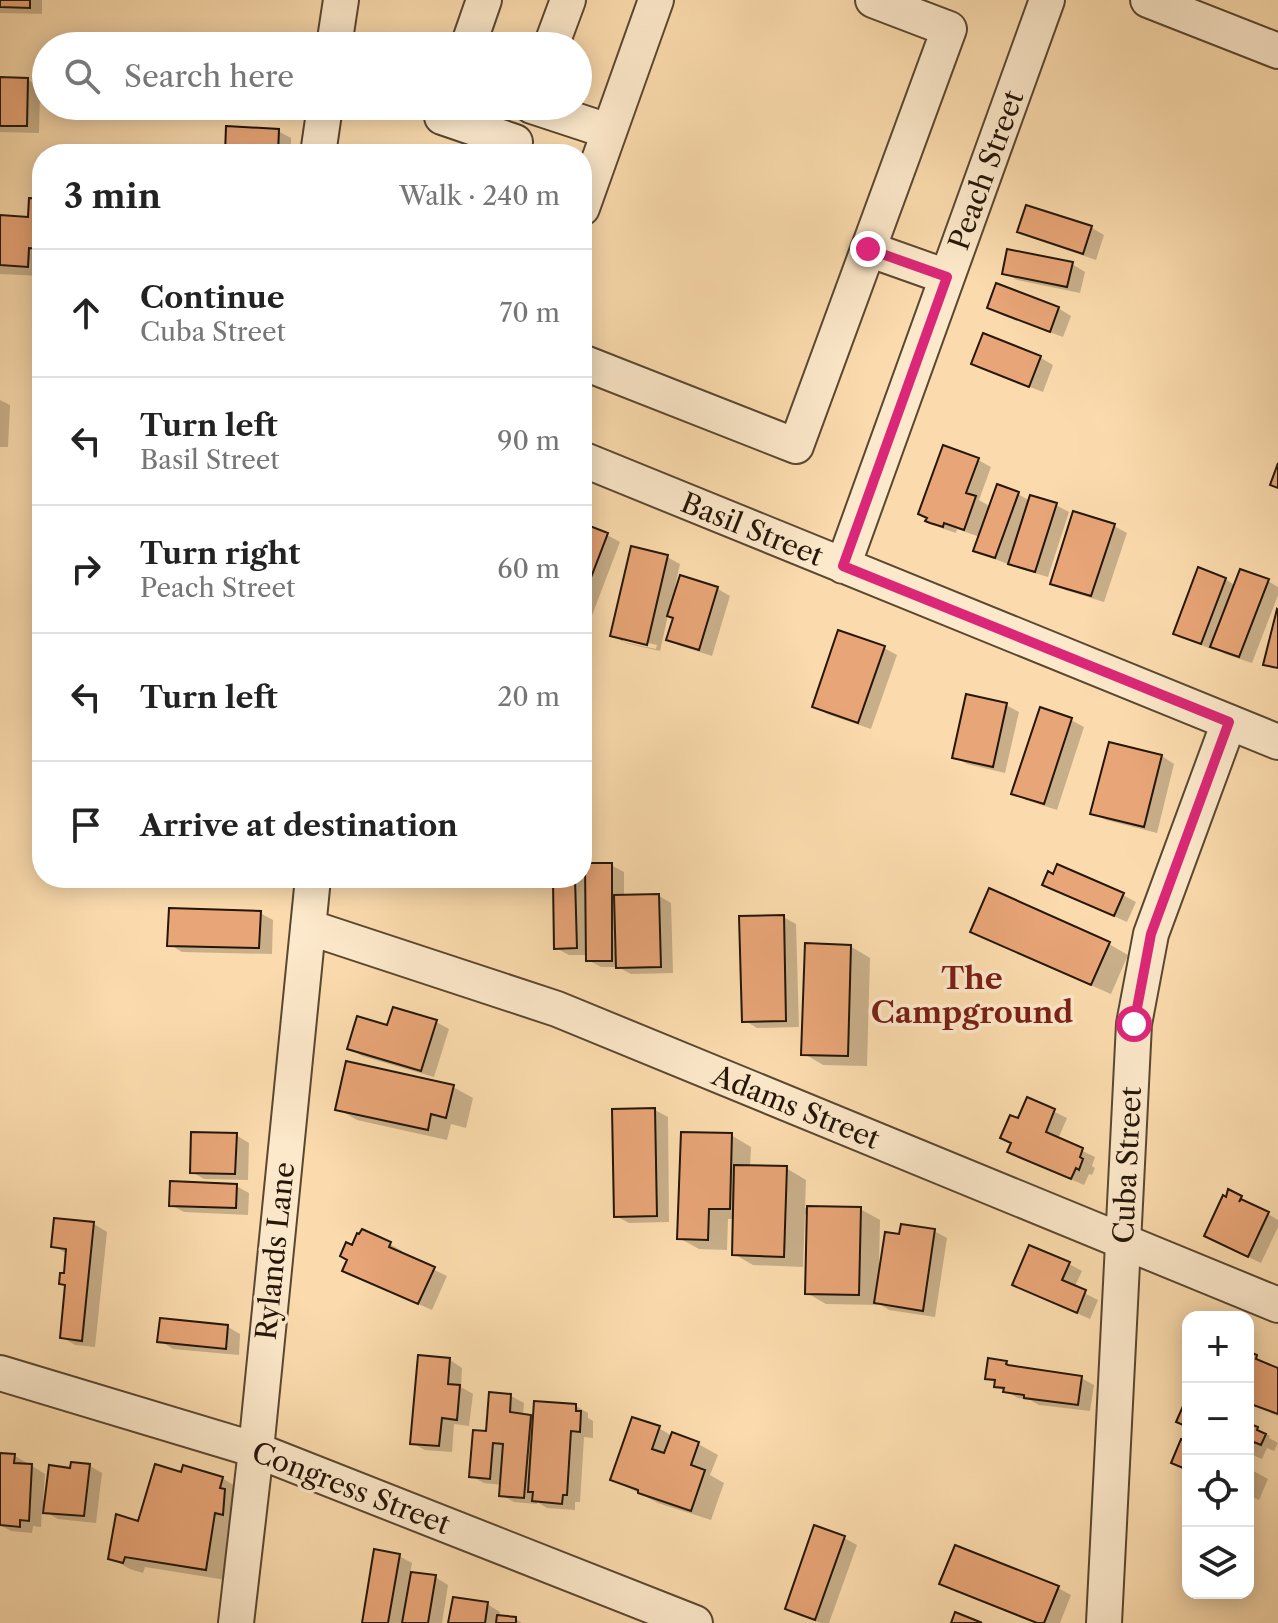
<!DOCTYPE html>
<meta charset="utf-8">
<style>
body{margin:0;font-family:"Libre Caslon Text",serif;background:#f2f2f2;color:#222}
.controls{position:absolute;right:24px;bottom:24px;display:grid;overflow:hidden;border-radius:16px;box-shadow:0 4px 20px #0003}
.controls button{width:72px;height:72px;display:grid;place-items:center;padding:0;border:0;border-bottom:2px solid #e0e0e0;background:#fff;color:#222;font:40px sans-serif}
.stop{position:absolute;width:24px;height:24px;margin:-18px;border:6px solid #db2777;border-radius:50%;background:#fff}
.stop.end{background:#db2777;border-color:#fff;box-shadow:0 2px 8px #0008}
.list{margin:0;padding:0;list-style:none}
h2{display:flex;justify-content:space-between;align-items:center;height:104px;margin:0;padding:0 32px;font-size:34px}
h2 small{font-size:26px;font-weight:400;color:#767676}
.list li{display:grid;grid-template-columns:52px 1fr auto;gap:24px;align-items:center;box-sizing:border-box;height:128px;padding:0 32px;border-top:2px solid #e0e0e0}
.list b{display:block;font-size:30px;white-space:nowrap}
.list p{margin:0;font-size:26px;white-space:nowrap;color:#767676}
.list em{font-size:26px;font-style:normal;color:#767676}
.icon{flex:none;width:44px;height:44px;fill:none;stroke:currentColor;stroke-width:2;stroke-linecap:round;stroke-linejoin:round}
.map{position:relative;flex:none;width:1278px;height:1623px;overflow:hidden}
.search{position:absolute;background:#fff;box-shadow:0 4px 20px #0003;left:32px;top:32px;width:560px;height:88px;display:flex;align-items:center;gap:20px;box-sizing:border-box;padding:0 28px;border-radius:44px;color:#767676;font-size:30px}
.panel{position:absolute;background:#fff;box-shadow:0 4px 20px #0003;left:32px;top:144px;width:560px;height:744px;border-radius:32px}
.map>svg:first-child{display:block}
.shadow{fill:#0003;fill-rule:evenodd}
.building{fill:#e8a577;stroke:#241608;stroke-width:2}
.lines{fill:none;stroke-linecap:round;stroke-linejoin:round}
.minor-casing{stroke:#5a4731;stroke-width:38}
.minor{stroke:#fce8ca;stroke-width:34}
.route{stroke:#db2777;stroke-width:10}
.labels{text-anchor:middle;stroke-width:7;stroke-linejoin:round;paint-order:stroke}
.street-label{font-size:28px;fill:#241608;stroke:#fce8ca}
.neighbourhood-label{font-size:30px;font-weight:bold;fill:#7a1f14;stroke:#fce8ca}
</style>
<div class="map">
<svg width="1278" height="1623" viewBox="0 0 1278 1623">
<rect width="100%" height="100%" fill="#fbdbad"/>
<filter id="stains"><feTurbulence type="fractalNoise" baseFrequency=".0025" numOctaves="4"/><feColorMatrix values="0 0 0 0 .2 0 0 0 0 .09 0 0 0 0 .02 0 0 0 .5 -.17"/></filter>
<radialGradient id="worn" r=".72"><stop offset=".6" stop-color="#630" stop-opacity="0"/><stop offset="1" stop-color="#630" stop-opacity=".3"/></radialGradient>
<path class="shadow" d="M0 0H42V14L0 13Z
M0 79 28 80 40 87 39 133 0 132Z
M218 106H287L286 119 231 117 218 109Z
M278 131 291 138V154H227Z
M42 201V276L0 274V217L30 219Z
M1027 207 1092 228 1104 235 1096 260 1032 238 1020 231Z
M1072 264 1085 272 1080 293 1017 280 1004 273Z
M989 307 1058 308 1071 316 1063 337 1002 315Z
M984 336 1041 358 1053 365 1043 392 986 370 974 363Z
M0 400 10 405 8 447H0Z
M978 460 991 467 979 500 991 507 1018 494 1030 501 1056 505 1069 512 1048 577 1024 570 1009 562 1008 564 989 557 976 550 980 537 957 529 956 533 941 528 928 521Z
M582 525 607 535 620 542 583 639Z
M1114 526 1127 533 1104 602 1065 590 1052 583Z
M667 557 680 564 675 587 678 588 681 578 718 589 730 596 712 656 681 646 668 639 675 618 668 615 660 651 625 643 612 635ZM623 637 657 645 656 649 623 642Z
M1225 579 1236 586 1268 581 1278 587V595L1252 663 1225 654 1215 647 1214 650 1188 640 1175 633Z
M884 648 897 655 871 729 827 714 814 706Z
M1006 705 1019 712 1005 773 967 764 954 757Z
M1041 710 1071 720 1084 727 1057 810 1026 800 1014 793Z
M1162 756 1174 764 1157 833 1106 820 1093 813Z
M611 865 624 872V897L659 896 671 903 673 973 631 974 618 967H601L588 960V955H569L556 948 558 878 582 877 588 880Z
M1057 891 1123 895 1136 902 1127 922Z
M260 913 273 920 272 954 182 952 169 944Z
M783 917 796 924 799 1027 757 1028 744 1020Z
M972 931 1109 944 1128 955 1111 994 992 942Z
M850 946 870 958 867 1066 823 1065 803 1053Z
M436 1022 449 1029 434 1077 362 1056 349 1048 389 1027Z
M453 1087 473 1098 466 1128 451 1124 447 1140 357 1120 338 1109Z
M1028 1099 1067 1118 1058 1139 1095 1157 1092 1166 1095 1168 1092 1175 1089 1174 1084 1185 1022 1158 1019 1121Z
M655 1110 668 1117 669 1222 629 1223 616 1216Z
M236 1135 249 1143 248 1180 204 1179 192 1172Z
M731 1135 751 1147 750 1167 786 1168 806 1180 805 1208 860 1209 880 1220 879 1265 882 1266 901 1237 934 1231 947 1238 935 1317 889 1310 878 1303V1305L826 1304 807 1293 809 1214H805L803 1267 753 1265 734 1254 735 1219H728L727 1250 699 1249 679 1238Z
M236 1186 249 1193 248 1215 184 1212 171 1205Z
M1230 1192 1278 1220V1227L1261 1263 1219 1243Z
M94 1224 107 1232 95 1347 75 1345 62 1337 67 1287 61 1283 66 1275 68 1254 53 1246Z
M390 1244 402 1251 401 1254 447 1276 432 1310 357 1277 353 1248Z
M1069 1264 1082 1271 1074 1288 1098 1300 1090 1319 1027 1291 1014 1284Z
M228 1327 240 1334 239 1355 173 1349 160 1341Z
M1248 1353 1278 1370V1416L1248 1404Z
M450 1360 462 1368 461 1387 473 1394 469 1426 454 1424 452 1452 425 1450 412 1443Z
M1006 1363 1014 1368 1081 1378 1094 1385 1090 1411 1039 1405 1030 1400 1018 1398 997 1386V1383L987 1378Z
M511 1396 524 1403 523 1416 534 1419 576 1406 588 1413V1418L593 1421V1438L584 1437 580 1502H575V1510L547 1508 537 1502V1504L514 1502 501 1495 502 1485 484 1483 471 1476 487 1433Z
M1248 1425 1270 1436 1269 1438 1278 1443 1274 1451 1267 1448 1262 1459 1248 1453Z
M659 1428 672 1436 698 1444 718 1455 710 1475 724 1483 711 1520 658 1503 612 1479Z
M0 1455 15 1456 27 1463V1466H32L45 1474 43 1500 46 1501 71 1470 90 1466 102 1473 96 1523 58 1519 42 1510 41 1527 33 1526 32 1533 11 1531 0 1525Z
M1248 1468 1268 1479 1259 1500 1248 1495Z
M182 1474 222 1478 242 1490 226 1580 145 1567 143 1573 130 1569 110 1558Z
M844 1538 857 1545 829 1623H821L800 1616 788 1608Z
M399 1556 412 1563 410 1574 435 1577 448 1585 442 1623H364Z
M942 1584 1058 1588 1071 1595 1060 1623H1036L955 1591Z
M487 1604 500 1612 499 1617 516 1619 522 1623H450Z"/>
<path class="building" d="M0 0H30V8L0 7Z
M0 77 28 78 27 126H0Z
M216 106H274V113L216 110Z
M226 126 279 129 278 154 247 152V154H225Z
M29 198 42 199V249L29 248 28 267 0 265V215L28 217Z
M1026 205 1092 226 1083 254 1017 232Z
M1007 249 1073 262 1067 287 1002 274Z
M996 283 1059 307 1050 332 987 308Z
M983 333 1041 356 1029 387 971 364Z
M943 445 979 458 966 493 976 496 964 530 944 523 943 527 930 523 925 521 927 518 918 514Z
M1278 463V488L1270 485Z
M997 484 1019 492 995 558 973 551Z
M1030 495 1057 503 1035 572 1008 564Z
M1073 511 1115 524 1091 596 1050 584Z
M582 523 608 533 582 601Z
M631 546 668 555 647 645 610 636Z
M1198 567 1226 578 1201 644 1173 634Z
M1240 569 1269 579 1239 657 1210 647Z
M680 575 718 587 699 650 666 640 673 618 667 616Z
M1277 609 1278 610V668L1263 665Z
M838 630 885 646 858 723 812 707Z
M966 694 1007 703 993 767 952 758Z
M1040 707 1072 718 1044 804 1011 794Z
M1109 742 1162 755 1144 827 1090 814Z
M585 863H612V961H586Z
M1057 864 1124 893 1114 916 1042 885 1048 871 1053 874Z
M556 878H575L577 948 554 949 553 880H556Z
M989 888 1110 942 1091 985 970 932Z
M659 894 661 967 616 968 614 895Z
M169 908 261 911 259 948 167 946Z
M784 915 786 1021 742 1022 739 916Z
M805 943 851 945 848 1056 801 1055Z
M393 1007 437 1020 421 1071 347 1049 357 1016 387 1025Z
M346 1061 454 1085 446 1118 431 1114 428 1130 335 1110Z
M1027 1097 1055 1109 1046 1132 1083 1148 1080 1157 1083 1159 1079 1170 1076 1168 1071 1179 1007 1152 1011 1143 1000 1138 1010 1115 1018 1118Z
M655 1108 657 1216 614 1217 612 1109Z
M191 1132 237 1133 235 1174 190 1173Z
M681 1132 732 1133 730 1209H709L708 1240 677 1239Z
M734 1165 787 1166 784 1257 732 1255Z
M170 1181 237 1184 236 1208 169 1206Z
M1228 1189 1242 1196 1239 1202 1241 1199 1269 1212 1248 1257 1204 1236 1223 1195 1226 1197Z
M807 1206 861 1207 859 1295 805 1294Z
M54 1218 94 1222 82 1341 60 1338 65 1285 59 1284 60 1273H64L66 1249 51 1247Z
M901 1224 935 1229 923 1311 874 1303 885 1232 899 1234Z
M362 1229 391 1242 389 1247 435 1267 418 1304 342 1271 347 1260 340 1256 346 1242 352 1245 357 1233 359 1234Z
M1029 1245 1070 1262 1062 1280 1086 1290 1077 1313 1012 1285Z
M160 1318 228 1325 226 1349 157 1342Z
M1248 1351 1257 1355 1256 1359 1278 1368V1414L1248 1403Z
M418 1355 450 1358 448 1384 460 1385 457 1420 442 1418 439 1446 410 1444Z
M988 1358 1007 1361 1006 1364 1008 1365 1082 1376 1078 1405 1024 1398V1395L1003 1392 1004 1388 994 1387 995 1380 985 1379Z
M489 1392 511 1394 510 1412 531 1415 524 1498 499 1496 503 1444 493 1443 490 1479 469 1477 473 1430 486 1431Z
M1187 1397H1188V1427L1176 1422Z
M534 1401 576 1404V1411H581L580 1432 571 1431 567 1495H563L562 1504 532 1501 533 1492H528Z
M632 1417 660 1426 652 1449 664 1453 672 1432 699 1442 691 1465 705 1470 691 1511 638 1493V1490L610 1480Z
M1248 1423 1258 1427 1257 1430 1266 1434 1261 1445 1254 1442 1249 1453Z
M1181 1439 1188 1442V1470L1171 1463Z
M0 1453 15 1454 14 1463 32 1464 29 1521 20 1520V1527L0 1525Z
M71 1462 90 1464 84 1516 43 1513 49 1465 70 1468Z
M155 1464 181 1472 183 1465 223 1477 220 1488 225 1489 223 1515 215 1513 206 1570 125 1557 123 1563 108 1559 116 1514 138 1521Z
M814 1525 845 1536 815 1620 785 1609Z
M955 1545 1059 1586 1044 1623H1037L939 1584Z
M374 1549 400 1554 388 1623H362Z
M411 1572 436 1575 428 1623H402Z
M453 1597 488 1602 485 1623H448Z
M955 1612 980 1622 982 1623H951Z
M497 1615 516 1617V1623H496Z"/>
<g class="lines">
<g class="minor-casing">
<path id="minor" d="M1148 0 1278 51
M334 46 341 0
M468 46 484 0
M551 46 568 0
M446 106 442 117 515 142
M532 106 608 131
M318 154 325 106
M582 208 656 0
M868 249 947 277
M582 362 796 446 949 29 873 0
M582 459 1278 742
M843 566 1047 0
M308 927 557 1009 1278 1305
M0 1373 256 1450 695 1623
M236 1623 256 1450 313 878
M1104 1623 1134 1024 1151 934 1229 722"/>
</g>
<use href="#minor" class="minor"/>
</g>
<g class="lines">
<path class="route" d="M868 249 947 277 843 566 1229 722 1151 934 1134 1024"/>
</g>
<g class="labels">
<g class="street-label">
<text transform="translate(986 170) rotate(-70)" y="10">Peach Street</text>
<text transform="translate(752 529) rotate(22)" y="10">Basil Street</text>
<text transform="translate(796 1107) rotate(22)" y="10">Adams Street</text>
<text transform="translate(1127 1165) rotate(-87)" y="10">Cuba Street</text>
<text transform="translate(275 1251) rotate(-84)" y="10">Rylands Lane</text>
<text transform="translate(351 1488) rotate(21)" y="10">Congress Street</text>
</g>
<g class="neighbourhood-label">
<text x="972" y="989">The<tspan x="972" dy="34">Campground</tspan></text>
</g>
</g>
<rect width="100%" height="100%" filter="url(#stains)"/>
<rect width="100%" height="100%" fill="url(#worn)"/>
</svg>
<div class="controls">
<button>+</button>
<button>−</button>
<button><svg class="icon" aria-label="locate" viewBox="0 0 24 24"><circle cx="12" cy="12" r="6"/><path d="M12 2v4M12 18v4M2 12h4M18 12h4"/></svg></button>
<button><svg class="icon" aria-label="layers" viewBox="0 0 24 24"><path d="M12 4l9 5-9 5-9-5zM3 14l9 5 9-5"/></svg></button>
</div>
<div class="stop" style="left:1134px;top:1024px"></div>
<div class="stop end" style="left:868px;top:249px"></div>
<div class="search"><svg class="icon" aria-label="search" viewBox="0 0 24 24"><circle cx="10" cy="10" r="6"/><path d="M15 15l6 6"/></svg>Search here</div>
<section class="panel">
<h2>3 min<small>Walk · 240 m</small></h2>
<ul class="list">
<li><svg class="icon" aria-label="ahead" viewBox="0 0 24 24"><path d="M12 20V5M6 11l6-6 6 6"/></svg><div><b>Continue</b><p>Cuba Street</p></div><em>70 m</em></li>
<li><svg class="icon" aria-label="left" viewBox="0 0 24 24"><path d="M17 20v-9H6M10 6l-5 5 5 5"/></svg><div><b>Turn left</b><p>Basil Street</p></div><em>90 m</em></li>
<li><svg class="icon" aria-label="right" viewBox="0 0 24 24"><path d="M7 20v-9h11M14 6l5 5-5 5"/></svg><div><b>Turn right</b><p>Peach Street</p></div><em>60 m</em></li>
<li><svg class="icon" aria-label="left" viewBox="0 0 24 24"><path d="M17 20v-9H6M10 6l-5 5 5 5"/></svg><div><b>Turn left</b></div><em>20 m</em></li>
<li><svg class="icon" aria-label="arrive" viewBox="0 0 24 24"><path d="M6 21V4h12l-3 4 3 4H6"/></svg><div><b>Arrive at destination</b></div></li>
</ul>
</section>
</div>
